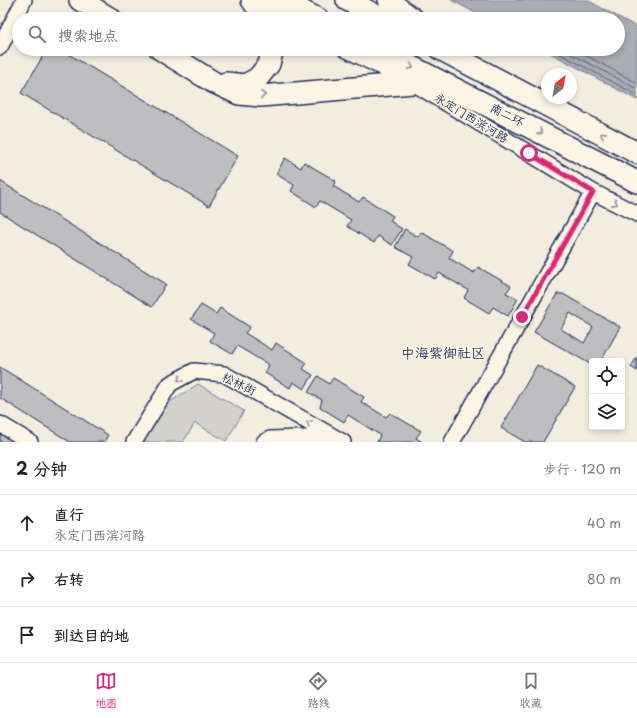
<!DOCTYPE html>
<html lang="zh">
<meta charset="utf-8">
<style>
body{margin:0;font-family:"Playpen Sans","LXGW WenKai TC",sans-serif;background:#f2f2f2;color:#202124}
.controls{position:absolute;right:12px;bottom:12px;display:grid;overflow:hidden;border-radius:4px;box-shadow:0 2px 6px #0003}
.controls button{width:36px;height:36px;display:grid;place-items:center;padding:0;border:0;border-bottom:1px solid #e0e0e0;background:#fff;color:#202124;font:20px sans-serif}
.compass{position:absolute;left:541px;top:68px;width:36px;height:36px;border-radius:50%;background:#fff;box-shadow:0 2px 6px #0003;rotate:31deg}
.stop{position:absolute;width:12px;height:12px;margin:-9px;border:3px solid #db2777;border-radius:50%;background:#fff}
.stop.end{background:#db2777;border-color:#fff;box-shadow:0 1px 4px #0008}
.list{margin:0;padding:0;list-style:none}
h2{display:flex;justify-content:space-between;align-items:center;height:52px;margin:0;padding:0 16px;font-size:17px}
h2 small{font-size:13px;font-weight:400;color:#757577}
.list li{display:grid;grid-template-columns:26px 1fr auto;gap:12px;align-items:center;box-sizing:border-box;height:56px;padding:0 16px;border-top:1px solid #e0e0e0}
.list b{display:block;font-size:15px;white-space:nowrap}
.list p{margin:0;font-size:13px;white-space:nowrap;color:#757577}
.list em{font-size:13px;font-style:normal;color:#757577}
.icon{flex:none;width:22px;height:22px;fill:none;stroke:currentColor;stroke-width:2;stroke-linecap:round;stroke-linejoin:round}
.map{position:relative;flex:none;width:637px;height:442px;overflow:hidden}
.search{position:absolute;background:#fff;box-shadow:0 2px 6px #0003;left:12px;right:12px;top:12px;height:44px;display:flex;align-items:center;gap:10px;box-sizing:border-box;padding:0 14px;border-radius:22px;color:#757577;font-size:15px}
.sheet{height:220px;background:#fff}
nav{display:flex;justify-content:space-around;align-items:center;box-sizing:border-box;height:56px;border-top:1px solid #e0e0e0;background:#fff;font-size:11px;color:#757577}
nav a{display:grid;justify-items:center;gap:2px}
nav .on{color:#db2777}
.map>svg:first-child{display:block}
.green{fill:#d3d1cc;stroke:#778095}
.water{fill:#a9acb3;stroke:#707a91}
.lines{fill:none;stroke-linecap:round;stroke-linejoin:round}
.shore{stroke:#546180;stroke-width:1}
.building{fill:#bebec0;stroke:#1b2f5e;fill-rule:evenodd}
.minor-casing{stroke:#1b2f5e;stroke-width:18}
.highway-casing{stroke:#1b2f5e;stroke-width:24}
.minor{stroke:#fcf5e5;stroke-width:15}
.highway{stroke:#fcf5e5;stroke-width:21}
.oneway{stroke:#8c92a2}
.route{stroke:#db2777;stroke-width:5}
.labels{text-anchor:middle;stroke-width:3;stroke-linejoin:round;paint-order:stroke}
.street-label{font-size:12px;fill:#1b2f5e;stroke:#fcf5e5}
.quarter-label{font-size:14px;fill:#1b2f5e;stroke:#fcf5e5}
</style>
<div class="map">
<svg width="637" height="442" viewBox="0 0 637 442">
<rect width="100%" height="100%" fill="#f3ede0"/>
<filter id="ink" filterUnits="userSpaceOnUse"><feTurbulence type="fractalNoise" baseFrequency=".025" numOctaves="2"/><feDisplacementMap in="SourceGraphic" scale="8" xChannelSelector="R" yChannelSelector="G"/><feConvolveMatrix kernelMatrix="1 2 1 2 8 2 1 2 1" color-interpolation-filters="sRGB"/></filter>
<g filter="url(#ink)">
<path class="green" d="M198 384 244 411 226 441 195 423 183 442H142L165 405Z"/>
<path class="water" d="M451 0H587L637 27V100L543 49H618V19H487Z"/>
<g class="lines">
<path class="shore" d="M551 49 637 95
M562 49 637 89
M574 49 637 83"/>
</g>
<path class="building" d="M47 49H60L238 156 209 206 21 93Z
M285 158 301 168 304 162 336 181 333 186 359 202 363 197 393 216 390 221 402 229 392 245 378 236 374 243 347 226 351 220 320 201 316 207 291 191 294 185 276 174Z
M0 181 166 284 152 307 0 212Z
M405 229 418 237 421 232 453 251 449 258 474 273 478 267 511 286 506 293 518 299 508 316 493 307 489 313 464 298 468 290 439 273 435 279 409 264 413 257 395 247Z
M557 294H563L620 327 601 361H592V365L534 332ZM570 313 593 327 584 343 561 329Z
M201 305 216 314 220 308 250 327 245 333 272 350 276 343 307 363 303 369 313 375 304 389 293 382 290 388 265 373 269 365 237 346 232 354 210 341 214 333 191 319Z
M637 357V371L631 367Z
M537 365 575 387 543 442H525L501 428Z
M0 367 108 435 104 442H70L0 398Z
M318 376 329 384 333 378 364 397 361 402 386 417 390 413 421 431 416 438 422 442H377L380 435 348 415 344 422 320 407 322 400 308 392Z
M0 432 18 442H0Z"/>
<g class="lines">
<g class="minor-casing">
<path id="minor" d="M268 0 288 14
M0 47 24 0
M345 49 413 83 593 192 637 214
M0 424 30 442
M134 442 170 384 194 371 224 374 343 442
M264 442 270 439 333 437
M452 442 593 192"/>
</g>
<g class="highway-casing">
<path id="highway" d="M80 0 111 19
M252 0 265 19
M281 0 318 19
M347 0 383 19
M389 0 390 2 413 19
M160 49 213 82 239 94 261 96 413 83
M377 49 637 182
M440 49 637 153
M226 83 245 85 258 78 269 64 273 49"/>
</g>
<use href="#minor" class="minor"/>
<use href="#highway" class="highway"/>
</g>
<defs><path id="oneway-chevron" d="M-2-3.5L2.5 0L-2 3.5" fill="none" stroke-width="1.6" stroke-linecap="round" stroke-linejoin="round"/></defs>
<g class="oneway">
<use href="#oneway-chevron" transform="translate(411 67) rotate(27)"/>
<use href="#oneway-chevron" transform="translate(263 95) rotate(-1)"/>
<use href="#oneway-chevron" transform="translate(540 132) rotate(27)"/>
<use href="#oneway-chevron" transform="translate(603 135) rotate(-152)"/>
<use href="#oneway-chevron" transform="translate(615 203) rotate(28)"/>
<use href="#oneway-chevron" transform="translate(180 379) rotate(151)"/>
<use href="#oneway-chevron" transform="translate(309 423) rotate(-150)"/>
</g>
</g>
<g class="lines" filter="url(#ink)">
<path class="route" d="M522 317 593 192 529 153"/>
</g>
<g class="labels">
<g class="street-label">
<text transform="translate(507 115) rotate(27)" y="4">南二环</text>
<text transform="translate(471 118) rotate(31)" y="4">永定门西滨河路</text>
<text transform="translate(239 384) rotate(26)" y="4">松林街</text>
</g>
<g class="quarter-label">
<text x="443" y="358">中海紫御社区</text>
</g>
</g>
</svg>
<div class="controls">
<button><svg class="icon" aria-label="locate" viewBox="0 0 24 24"><circle cx="12" cy="12" r="6"/><path d="M12 2v4M12 18v4M2 12h4M18 12h4"/></svg></button>
<button><svg class="icon" aria-label="layers" viewBox="0 0 24 24"><path d="M12 4l9 5-9 5-9-5zM3 14l9 5 9-5"/></svg></button>
</div>
<svg class="compass" viewBox="-18 -18 36 36"><path d="M0-13l5 13h-10z" fill="#e53935"/><path d="M0 13l5-13h-10z" fill="#757577"/></svg>
<div class="stop" style="left:529px;top:153px"></div>
<div class="stop end" style="left:522px;top:317px"></div>
<div class="search"><svg class="icon" aria-label="search" viewBox="0 0 24 24"><circle cx="10" cy="10" r="6"/><path d="M15 15l6 6"/></svg>搜索地点</div>
</div>
<section class="sheet">
<h2>2 分钟<small>步行 · 120 m</small></h2>
<ul class="list">
<li><svg class="icon" aria-label="ahead" viewBox="0 0 24 24"><path d="M12 20V5M6 11l6-6 6 6"/></svg><div><b>直行</b><p>永定门西滨河路</p></div><em>40 m</em></li>
<li><svg class="icon" aria-label="right" viewBox="0 0 24 24"><path d="M7 20v-9h11M14 6l5 5-5 5"/></svg><div><b>右转</b></div><em>80 m</em></li>
<li><svg class="icon" aria-label="arrive" viewBox="0 0 24 24"><path d="M6 21V4h12l-3 4 3 4H6"/></svg><div><b>到达目的地</b></div></li>
</ul>
</section>
<nav>
<a class="on"><svg class="icon" aria-label="map" viewBox="0 0 24 24"><path d="M3 6l6-2 6 2 6-2v14l-6 2-6-2-6 2zM9 4v14M15 6v14"/></svg>地图</a>
<a><svg class="icon" aria-label="directions" viewBox="0 0 24 24"><path d="M12 3l9 9-9 9-9-9zM9 14v-3h6M13 9l2 2-2 2"/></svg>路线</a>
<a><svg class="icon" aria-label="saved" viewBox="0 0 24 24"><path d="M7 4h10v16l-5-4-5 4z"/></svg>收藏</a>
</nav>
